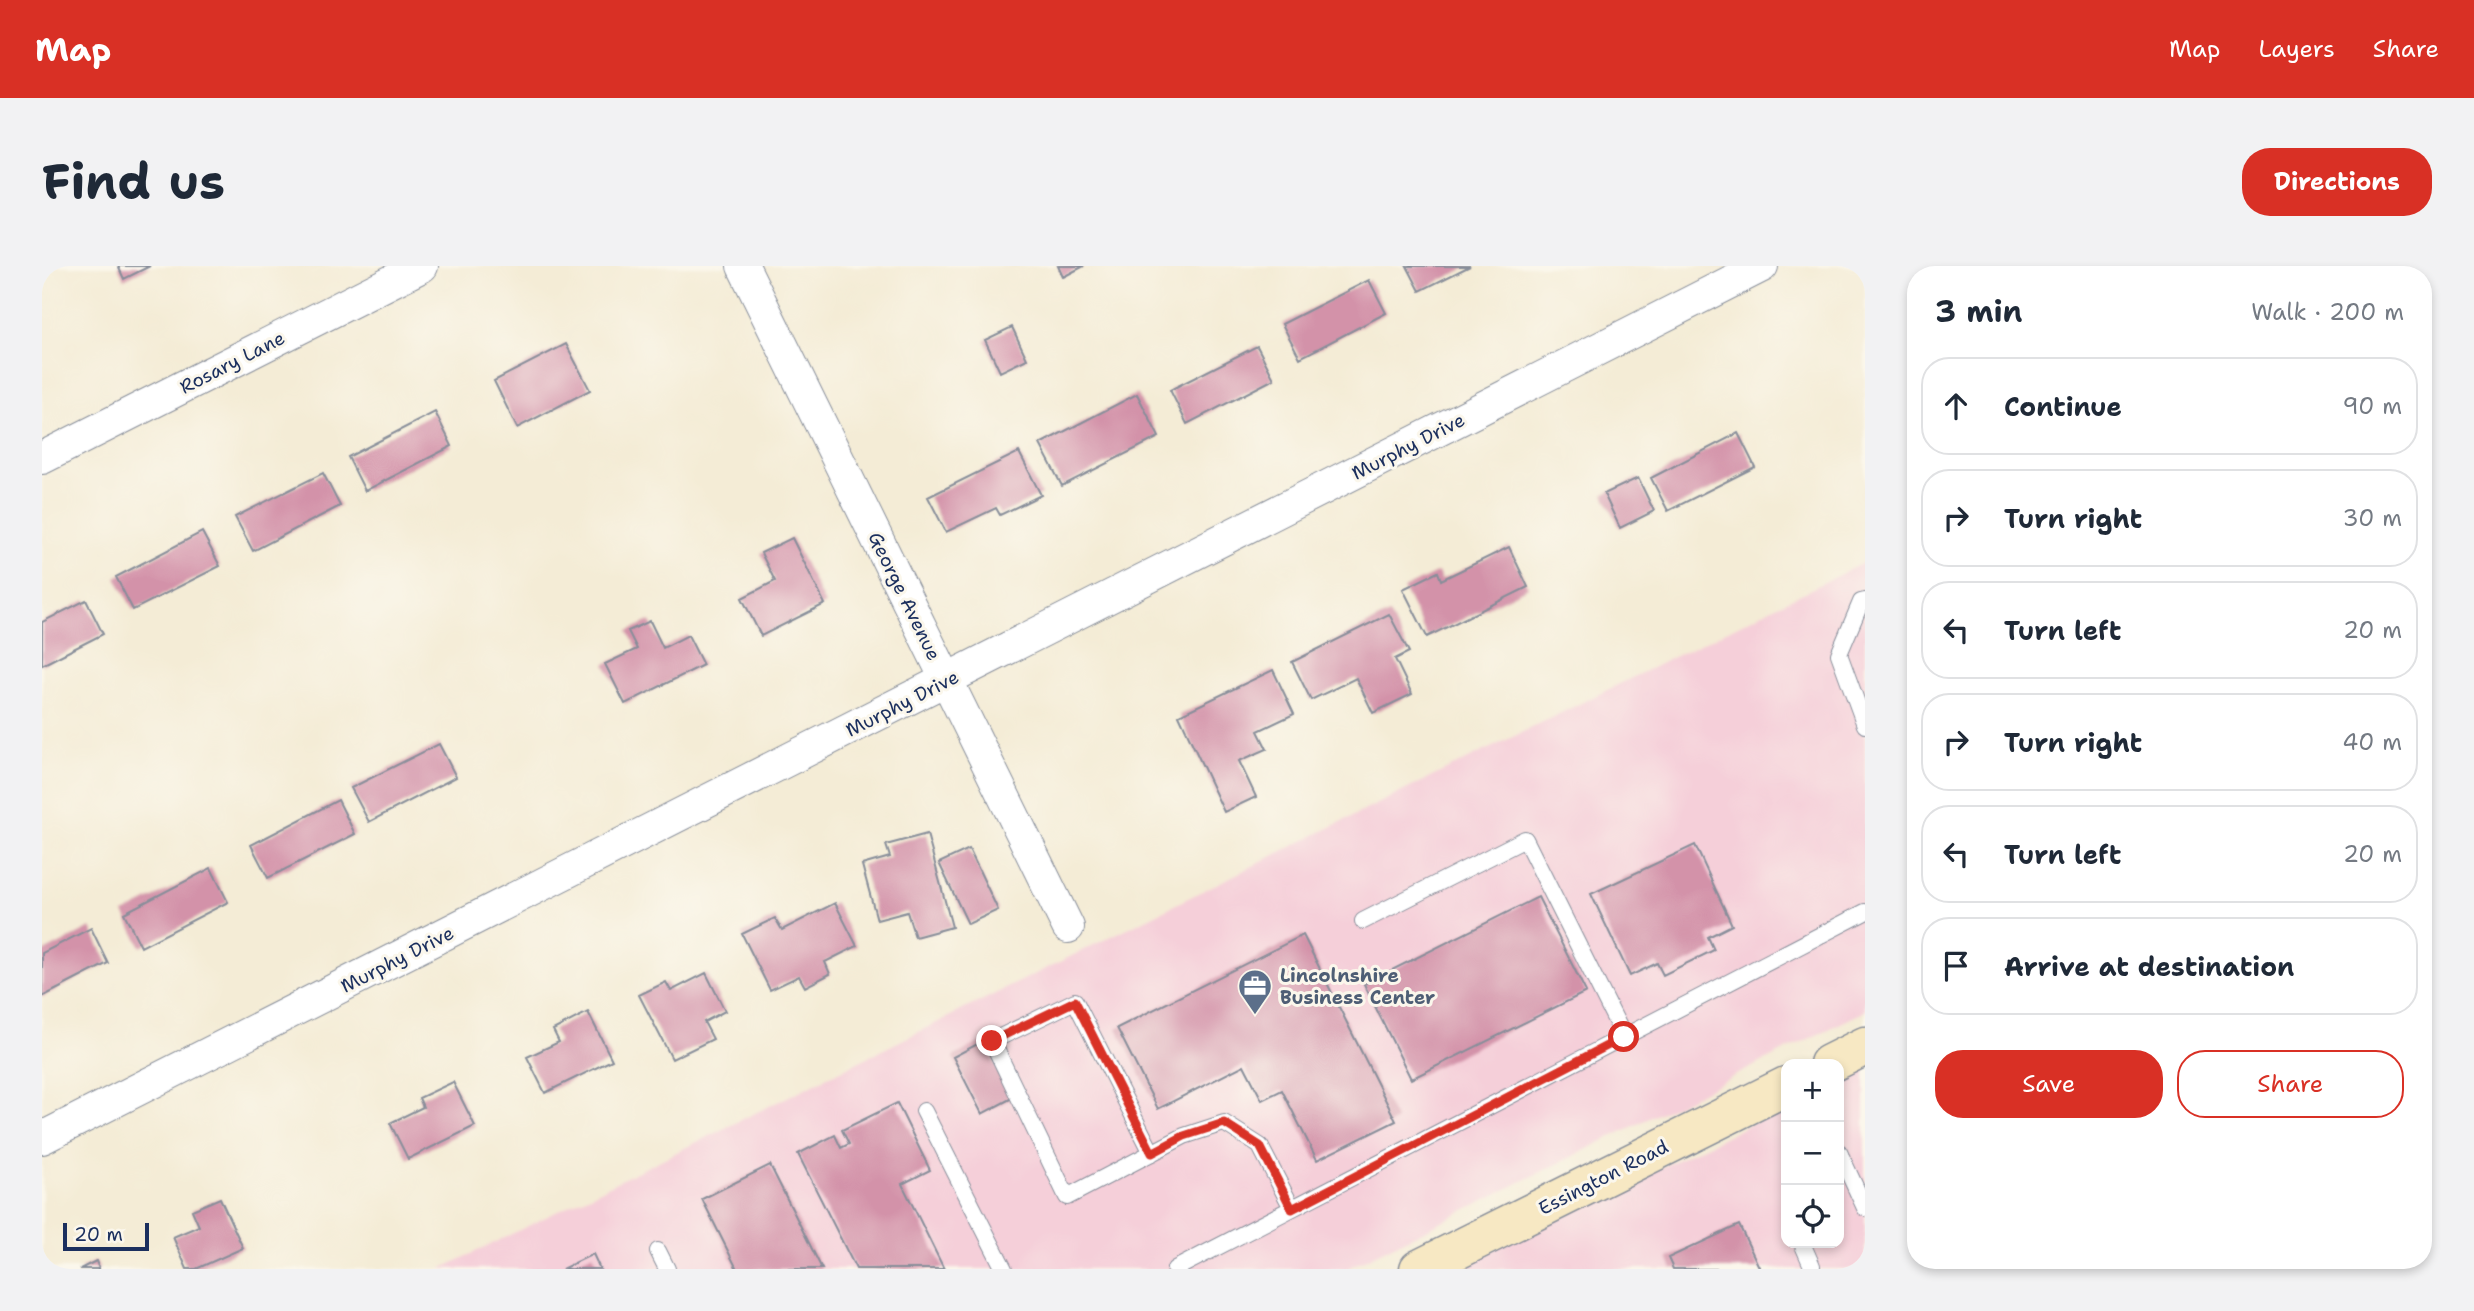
<!DOCTYPE html>
<meta charset="utf-8">
<style>
body{margin:0;font-family:"Shantell Sans",sans-serif;background:#f2f2f3;color:#1f2937}
.controls{position:absolute;right:21px;bottom:21px;display:grid;overflow:hidden;border-radius:14px;box-shadow:0 4px 10px #0003}
.controls button{width:63px;height:63px;display:grid;place-items:center;padding:0;border:0;border-bottom:2px solid #e0e1e3;background:#fff;color:#1f2937;font:35px sans-serif}
.scale{position:absolute;left:21px;bottom:18px;width:86px;box-sizing:border-box;padding-left:7px;border:4px solid #1b2f5e;border-top:0;font-size:19px;line-height:24px;white-space:nowrap;color:#1b2f5e;-webkit-text-stroke:5px #fbf7ec;paint-order:stroke}
.stop{position:absolute;width:21px;height:21px;margin:-16px;border:5px solid #d93025;border-radius:50%;background:#fff}
.stop.end{background:#d93025;border-color:#fff;box-shadow:0 2px 7px #0008}
.list{margin:0;padding:0;list-style:none}
h2{display:flex;justify-content:space-between;align-items:center;height:91px;margin:0;padding:0 28px;font-size:30px}
h2 small{font-size:23px;font-weight:400;color:#747a83}
.list li{display:grid;grid-template-columns:46px 1fr auto;gap:21px;align-items:center;box-sizing:border-box;height:98px;margin:0 14px 14px;padding:0 14px;border:2px solid #e0e1e3;border-radius:28px}
.list b{display:block;font-size:26px;white-space:nowrap}
.list em{font-size:23px;font-style:normal;color:#747a83}
.actions{display:flex;gap:14px;padding:21px 28px}
.actions a{flex:1;padding:16px 0;border:2px solid #d93025;border-radius:28px;text-align:center;font-size:24px;color:#d93025}
.actions .main{background:#d93025;color:#fff}
.icon{flex:none;width:38px;height:38px;fill:none;stroke:currentColor;stroke-width:2;stroke-linecap:round;stroke-linejoin:round}
.map{position:relative;flex:none;width:1823px;height:1003px;overflow:hidden;border-radius:28px}
header{display:flex;align-items:center;gap:42px;box-sizing:border-box;height:98px;padding:0 35px;background:#d93025;color:#fff}
header strong{font-size:33px}
nav{display:flex;gap:38px;margin-inline-start:auto;font-size:24px}
.intro{display:flex;align-items:center;justify-content:space-between;box-sizing:border-box;height:168px;padding:0 42px}
h1{margin:0;font-size:49px}
.button{padding:18px 32px;border-radius:28px;background:#d93025;color:#fff;font-size:24px;font-weight:700}
main{display:flex;gap:42px;padding:0 42px}
aside{flex:1;background:#fff;border-radius:28px;box-shadow:0 4px 10px #0003}
.map>svg:first-child{display:block}
.built{fill:#f5cfd9}
.building{fill:#d392a9}
.lines{fill:none;stroke-linecap:round;stroke-linejoin:round}
.lane-casing{stroke:#888e9a;stroke-width:18}
.street-casing{stroke:#888e9a;stroke-width:34}
.secondary-casing{stroke:#888e9a;stroke-width:41}
.lane{stroke:#fff;stroke-width:16}
.street{stroke:#fff;stroke-width:32}
.secondary{stroke:#f7e8c3;stroke-width:38}
.route{stroke:#d93025;stroke-width:9}
.labels{text-anchor:middle;stroke-width:6;stroke-linejoin:round;paint-order:stroke}
.street-label{font-size:19px;fill:#1b2f5e;stroke:#fbf7ec}
.service-label{font-size:19px;font-weight:bold;fill:#4e5e75;stroke:#fbf7ec;text-anchor:start}
</style>
<header>
<strong>Map</strong>
<nav><a>Map</a><a>Layers</a><a>Share</a></nav>
</header>
<div class="intro"><h1>Find us</h1><a class="button">Directions</a></div>
<main>
<div class="map">
<svg width="1823" height="1003" viewBox="0 0 1823 1003">
<rect width="100%" height="100%" fill="#fbf7ec"/>
<filter id="ink" filterUnits="userSpaceOnUse"><feTurbulence type="fractalNoise" baseFrequency=".0143" numOctaves="2"/><feDisplacementMap in="SourceGraphic" scale="14" xChannelSelector="R" yChannelSelector="G"/><feConvolveMatrix kernelMatrix="1 2 1 2 8 2 1 2 1" color-interpolation-filters="sRGB"/></filter>
<filter id="wash" filterUnits="userSpaceOnUse"><feTurbulence type="fractalNoise" baseFrequency=".00686" numOctaves="4" result="noise"/><feDisplacementMap in="SourceGraphic" scale="28" xChannelSelector="R" yChannelSelector="G"/><feGaussianBlur stdDeviation="1.57" result="paint"/><feColorMatrix in="noise" values="0 0 0 0 0 0 0 0 0 0 0 0 0 0 0 0 0 1.4 0 .05"/><feComposite in="paint" operator="in"/></filter>
<g filter="url(#wash)">
<rect width="100%" height="100%" fill="#f4ecd6"/>
<path class="built" d="M1823 296V745L1304 1003H399Z
M1823 803V1003H1409L1744 841V977H1797V816Z"/>
<g id="blocks">
<path class="building" d="M76 0H108L82 13Z
M1016 0H1042L1021 11Z
M1365 0H1428L1378 25Z
M1327 14 1344 47 1258 92 1240 58Z
M970 61 985 93 958 106 943 74Z
M524 78 548 124 475 162 452 115Z
M1215 80 1232 113 1145 158 1128 124Z
M1095 128 1117 171 1020 220 998 178Z
M393 146 410 180 323 225 306 191Z
M1696 167 1713 201 1626 245 1609 212Z
M977 186 999 229 958 249 954 242 904 266 886 231Z
M281 207 298 240 211 285 193 251Z
M1596 212 1612 245 1578 262 1562 228Z
M160 266 178 300 91 344 74 311Z
M750 272 783 338 719 370 700 332 733 315 719 287Z
M1467 281 1486 321 1385 371 1361 323 1396 306 1399 314Z
M44 334 61 368 0 399V356Z
M1347 348 1367 386 1353 393 1370 428 1331 447 1314 412 1269 434 1250 396Z
M608 355 621 382 646 369 661 399 583 438 563 398 595 383 586 365Z
M1231 404 1252 448 1216 465 1225 483 1197 495 1214 531 1182 546 1137 449Z
M397 478 414 511 327 556 309 522Z
M296 534 313 568 226 612 209 579Z
M885 568 910 661 873 671 865 646 835 654 820 599 848 591 844 579Z
M1653 579 1690 659 1666 671 1672 684 1621 709 1615 697 1588 710 1549 628Z
M927 583 956 644 926 658 897 597Z
M169 602 186 636 99 681 82 647Z
M1496 631 1544 726 1369 813 1322 718Z
M793 637 815 680 783 696 788 708 763 721 757 710 728 724 700 668 733 652 740 664Z
M49 662 66 697 0 731V687Z
M1261 669 1354 855 1275 894 1240 824 1220 834 1202 799 1116 843 1075 762Z
M664 707 683 745 662 756 671 773 630 793 597 729 624 716 629 725Z
M546 746 570 794 503 827 485 791 517 776 511 764Z
M941 775 970 832 940 848 911 791Z
M411 816 433 860 366 893 348 857 381 841 377 832Z
M855 837 888 904 860 918 902 1003H814L756 888 793 869 799 882 807 878 800 864Z
M728 899 780 1003H695L660 933Z
M178 932 201 982 154 1003H145L131 971 157 960 150 944Z
M1697 959 1718 1003H1631L1626 992Z
M551 988 558 1003H520Z
M54 995 57 1003H38Z"/>
</g>
</g>
<g filter="url(#ink)">
<use href="#blocks" fill-opacity="0" stroke="#888e9a" stroke-width="2"/>
<g class="lines">
<g class="lane-casing">
<path id="lane" d="M1823 335 1819 336 1797 388 1823 459
M1321 655 1483 573 1582 771
M882 845 962 1003
M1797 886 1823 942
M1110 887 1033 735 950 775 1025 931 1142 870 1182 857 1218 880 1250 942
M1760 977 1770 1000
M616 985 625 1003
M1133 1003 1823 646"/>
</g>
<g class="street-casing">
<path id="street" d="M701 0 1026 661
M0 192 380 0
M0 872 1720 0"/>
</g>
<g class="secondary-casing">
<path id="secondary" d="M1787 798 1823 780
M1377 1003 1744 820"/>
</g>
<use href="#lane" class="lane"/>
<use href="#street" class="street"/>
<use href="#secondary" class="secondary"/>
</g>
</g>
<g class="lines" filter="url(#ink)">
<path class="route" d="M950 775 1033 735 1110 887 1142 870 1182 857 1218 880 1250 943 1582 771"/>
</g>
<defs>
<g id="office-pin" transform="scale(1.75)"><path d="M0 17L-7.5 6A9.5 9.5 0 1 1 7.5 6Z" fill="#5c6f8a" stroke="#fbf7ec"/><path d="M-6-3h4V-5.5h4V-3h4V5H-6ZM-1-4.5V-3h2v-1.5ZM-6 0V1H6V0Z" fill="#fff"/></g>
</defs>
<g fill-rule="evenodd">
<use href="#office-pin" x="1213" y="720"/>
</g>
<g class="labels">
<g class="street-label">
<text transform="translate(190 96) rotate(-27)" y="7">Rosary Lane</text>
<text transform="translate(1366 180) rotate(-27)" y="7">Murphy Drive</text>
<text transform="translate(863 330) rotate(64)" y="7">George Avenue</text>
<text transform="translate(860 437) rotate(-27)" y="7">Murphy Drive</text>
<text transform="translate(355 693) rotate(-27)" y="7">Murphy Drive</text>
<text transform="translate(1561 911) rotate(-27)" y="7">Essington Road</text>
</g>
<g class="service-label">
<text x="1238" y="716">Lincolnshire<tspan x="1238" dy="22">Business Center</tspan></text>
</g>
</g>
</svg>
<div class="controls">
<button>+</button>
<button>−</button>
<button><svg class="icon" aria-label="locate" viewBox="0 0 24 24"><circle cx="12" cy="12" r="6"/><path d="M12 2v4M12 18v4M2 12h4M18 12h4"/></svg></button>
</div>
<div class="scale">20 m</div>
<div class="stop" style="left:1582px;top:771px"></div>
<div class="stop end" style="left:950px;top:775px"></div>
</div>
<aside>
<h2>3 min<small>Walk · 200 m</small></h2>
<ul class="list">
<li><svg class="icon" aria-label="ahead" viewBox="0 0 24 24"><path d="M12 20V5M6 11l6-6 6 6"/></svg><div><b>Continue</b></div><em>90 m</em></li>
<li><svg class="icon" aria-label="right" viewBox="0 0 24 24"><path d="M7 20v-9h11M14 6l5 5-5 5"/></svg><div><b>Turn right</b></div><em>30 m</em></li>
<li><svg class="icon" aria-label="left" viewBox="0 0 24 24"><path d="M17 20v-9H6M10 6l-5 5 5 5"/></svg><div><b>Turn left</b></div><em>20 m</em></li>
<li><svg class="icon" aria-label="right" viewBox="0 0 24 24"><path d="M7 20v-9h11M14 6l5 5-5 5"/></svg><div><b>Turn right</b></div><em>40 m</em></li>
<li><svg class="icon" aria-label="left" viewBox="0 0 24 24"><path d="M17 20v-9H6M10 6l-5 5 5 5"/></svg><div><b>Turn left</b></div><em>20 m</em></li>
<li><svg class="icon" aria-label="arrive" viewBox="0 0 24 24"><path d="M6 21V4h12l-3 4 3 4H6"/></svg><div><b>Arrive at destination</b></div></li>
</ul>
<div class="actions"><a class="main">Save</a><a>Share</a></div>
</aside>
</main>
